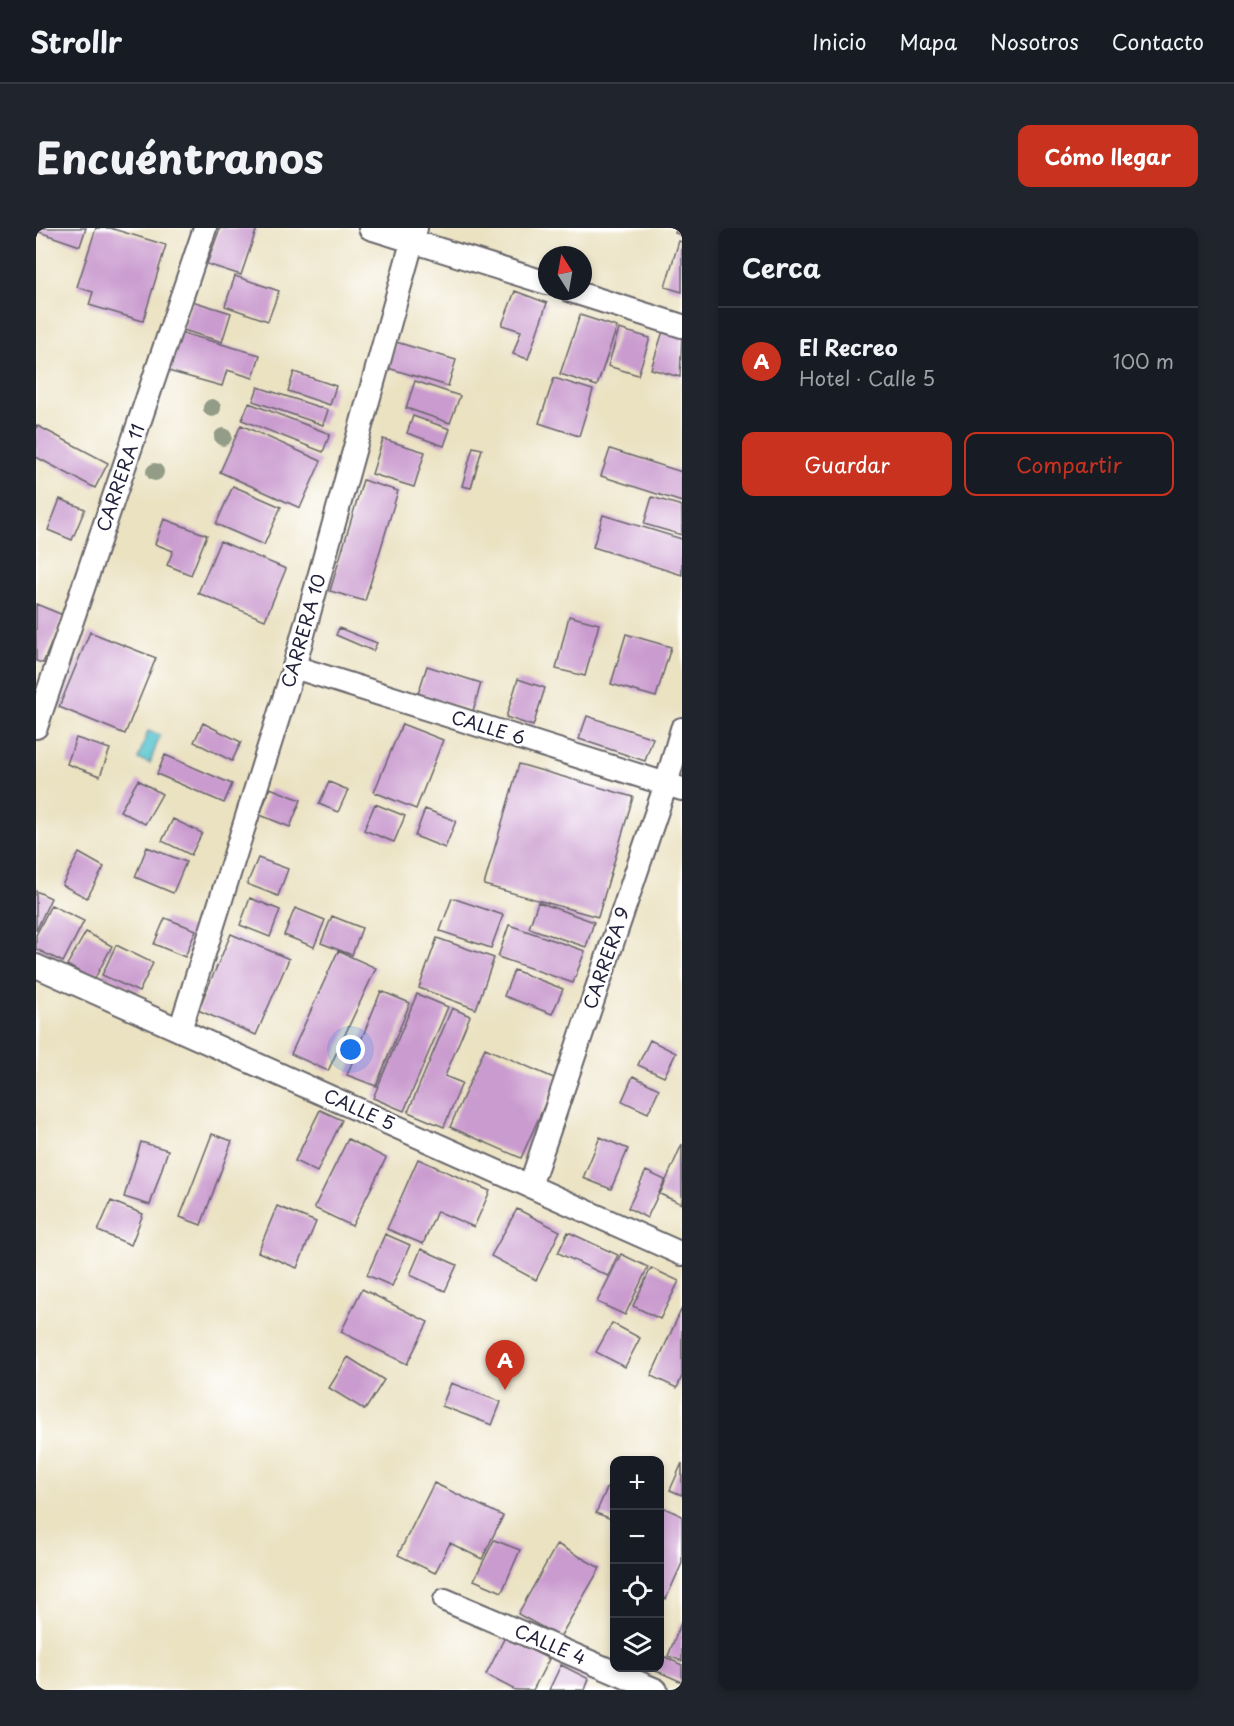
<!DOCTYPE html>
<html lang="es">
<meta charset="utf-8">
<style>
body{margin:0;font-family:"Playpen Sans",sans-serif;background:#20242c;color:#f1f3f6}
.controls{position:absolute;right:18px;bottom:18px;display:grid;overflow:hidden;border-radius:12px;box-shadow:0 3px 9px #0003}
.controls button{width:54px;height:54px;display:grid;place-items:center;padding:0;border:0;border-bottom:2px solid #363941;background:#171b24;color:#f1f3f6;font:30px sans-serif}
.compass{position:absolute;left:502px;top:18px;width:54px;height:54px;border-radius:50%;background:#171b24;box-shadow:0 3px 9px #0003;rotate:349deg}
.you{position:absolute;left:315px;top:822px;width:21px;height:21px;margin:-15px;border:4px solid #fff;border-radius:50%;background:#1a73e8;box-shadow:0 0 0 9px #1a73e833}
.badge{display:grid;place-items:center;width:39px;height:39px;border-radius:50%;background:#c8321e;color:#fff;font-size:20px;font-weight:700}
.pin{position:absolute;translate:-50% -50px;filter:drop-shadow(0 2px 3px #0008)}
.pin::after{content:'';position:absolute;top:32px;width:21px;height:18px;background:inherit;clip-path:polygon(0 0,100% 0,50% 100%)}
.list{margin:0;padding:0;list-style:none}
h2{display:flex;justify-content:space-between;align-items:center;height:78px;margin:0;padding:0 24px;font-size:26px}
h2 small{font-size:20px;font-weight:400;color:#9ea1a6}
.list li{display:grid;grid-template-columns:39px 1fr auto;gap:18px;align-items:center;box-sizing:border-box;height:108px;padding:0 24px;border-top:2px solid #363941}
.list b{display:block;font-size:22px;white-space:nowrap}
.list p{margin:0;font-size:20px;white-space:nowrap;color:#9ea1a6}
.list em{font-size:20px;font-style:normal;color:#9ea1a6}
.actions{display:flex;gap:12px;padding:18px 24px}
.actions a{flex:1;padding:14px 0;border:2px solid #c8321e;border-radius:12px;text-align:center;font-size:21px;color:#c8321e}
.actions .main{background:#c8321e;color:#fff}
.icon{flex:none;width:33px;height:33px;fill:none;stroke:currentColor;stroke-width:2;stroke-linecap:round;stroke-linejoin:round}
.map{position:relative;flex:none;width:646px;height:1462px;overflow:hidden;border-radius:12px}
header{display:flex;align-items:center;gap:36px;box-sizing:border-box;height:84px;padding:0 30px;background:#171b24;border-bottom:2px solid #363941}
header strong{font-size:28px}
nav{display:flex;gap:33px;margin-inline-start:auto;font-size:21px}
.intro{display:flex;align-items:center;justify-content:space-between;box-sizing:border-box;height:144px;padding:0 36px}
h1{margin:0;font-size:42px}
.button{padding:15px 27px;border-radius:12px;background:#c8321e;color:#fff;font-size:21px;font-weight:700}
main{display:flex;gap:36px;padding:0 36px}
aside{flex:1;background:#171b24;border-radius:12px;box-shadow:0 3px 9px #0003}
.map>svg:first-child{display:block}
.water{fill:#58c5cf;stroke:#3d7485;stroke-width:1.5}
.building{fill:#ca9bcf}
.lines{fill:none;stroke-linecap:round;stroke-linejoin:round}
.minor-casing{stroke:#68656a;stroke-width:26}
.minor{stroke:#fff;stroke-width:22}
.tree{fill:#929c86}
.labels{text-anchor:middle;stroke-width:5;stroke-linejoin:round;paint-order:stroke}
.street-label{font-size:18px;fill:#22223b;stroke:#fff}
</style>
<header>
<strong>Strollr</strong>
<nav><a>Inicio</a><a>Mapa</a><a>Nosotros</a><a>Contacto</a></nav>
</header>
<div class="intro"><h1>Encuéntranos</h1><a class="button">Cómo llegar</a></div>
<main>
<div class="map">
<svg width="646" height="1462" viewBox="0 0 646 1462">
<rect width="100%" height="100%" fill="#fff"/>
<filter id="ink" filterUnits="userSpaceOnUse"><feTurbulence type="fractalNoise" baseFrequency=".0167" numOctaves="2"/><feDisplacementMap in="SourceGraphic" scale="12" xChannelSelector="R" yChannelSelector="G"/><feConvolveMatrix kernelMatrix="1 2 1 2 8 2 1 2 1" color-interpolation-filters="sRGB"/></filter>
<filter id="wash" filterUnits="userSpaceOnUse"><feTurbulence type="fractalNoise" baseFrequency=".008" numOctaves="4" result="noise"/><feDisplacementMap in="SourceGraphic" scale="24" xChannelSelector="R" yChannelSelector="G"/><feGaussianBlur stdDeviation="1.35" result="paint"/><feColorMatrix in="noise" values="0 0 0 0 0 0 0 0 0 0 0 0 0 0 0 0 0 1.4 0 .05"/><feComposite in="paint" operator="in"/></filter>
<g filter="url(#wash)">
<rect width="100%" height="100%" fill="#ebe2c2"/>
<path class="water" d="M112 503 124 507 114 535 102 531Z"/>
<g id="blocks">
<path class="building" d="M0 0H50L44 18 0 3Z
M60 0H74L130 17 107 93 53 77 57 64 41 59Z
M184 0H221L205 47 171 36Z
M641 0H646V7L639 5Z
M643 13 646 14V64L629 59Z
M199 48 243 63 232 93 189 78Z
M479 63 511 75 492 131 477 126 485 103 466 97Z
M156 73 195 85 186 114 147 102Z
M544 87 581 99 561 158 524 146Z
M628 100 646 105 644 149 615 141Z
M583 101 614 110 602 147 572 138Z
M143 104 224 127 217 150 191 142 186 158 132 143Z
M360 114 420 132 412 158 352 140Z
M258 144 300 158 294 177 252 163Z
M518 150 557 162 543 208 503 195Z
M379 153 424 168 414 195 370 180Z
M222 159 292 182 287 197 217 173Z
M213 175 294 206 287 224 206 192Z
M377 188 414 201 408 218 371 205Z
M0 197 72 235 59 260 0 229Z
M205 197 285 233 264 280 184 244Z
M347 211 389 224 378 259 336 246Z
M437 219 446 221 435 260 426 258Z
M574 221 646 244V274L565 248Z
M327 252 362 263 329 373 294 363Z
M197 258 245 279 228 317 180 296Z
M616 269 646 278V307L608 296Z
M24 271 49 281 36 312 12 302Z
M567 287 646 311V347L557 319Z
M128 291 171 307 155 347 131 337 137 323 119 316Z
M184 313 250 341 229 392 162 365Z
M0 376 27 387 7 435 0 433Z
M533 388 563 396 549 448 520 441Z
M303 400 341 415 337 423 300 407Z
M54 404 120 430 89 506 23 479Z
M590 406 635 419 620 469 575 456Z
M391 438 445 455 437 483 382 466Z
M482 451 509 460 497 498 470 489Z
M551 488 617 510 609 533 543 511Z
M167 495 205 514 196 533 158 514Z
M366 496 407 512 380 581 338 564Z
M40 510 74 521 64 548 31 536Z
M129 527 196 556 188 575 121 546Z
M483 536 597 569 562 689 448 657Z
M102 552 126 566 109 596 84 583Z
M293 554 312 562 302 584 283 576Z
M234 560 265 572 254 599 224 587Z
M339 576 369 588 358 614 328 602Z
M389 581 420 593 409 620 379 608Z
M137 591 166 605 155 627 126 613Z
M111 619 150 634 137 665 99 649Z
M43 625 68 639 51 670 26 657Z
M222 630 252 641 242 668 211 656Z
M0 663 15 670 0 703Z
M214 670 244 682 234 709 204 697Z
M416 670 467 687 455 720 404 703Z
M502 674 558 694 550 719 493 700Z
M15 677 48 693 27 734 0 721V707Z
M259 680 289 692 278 719 248 707Z
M296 688 326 700 316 727 285 715Z
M129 690 160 702 149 729 118 716Z
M473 697 549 723 537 755 462 729Z
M50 704 76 718 58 752 31 737Z
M195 706 253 731 220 807 162 782Z
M401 710 458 730 440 781 383 760Z
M80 717 117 735 103 764 66 747Z
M302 723 340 740 292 843 255 826Z
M478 742 527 761 516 786 468 768Z
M345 763 374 775 340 858 311 847Z
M381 766 412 779 368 883 337 870Z
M416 780 434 788 409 848 426 855 408 899 372 884Z
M614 812 640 825 628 849 602 837Z
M449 820 520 851 485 930 414 899Z
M597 848 623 861 612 885 586 873Z
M284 882 306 892 281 944 259 933Z
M176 906 196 913 165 997 144 989Z
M564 909 592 921 575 961 547 950Z
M312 911 350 930 316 998 278 980Z
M105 914 132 922 114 977 88 969Z
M646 916V976L624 966Z
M382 931 454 963 438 999 401 983 387 1016 351 1001Z
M610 943 629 952 611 990 592 980Z
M75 973 107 986 95 1017 62 1003Z
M241 978 280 994 261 1040 222 1024Z
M481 981 524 1003 500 1052 455 1028Z
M532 1004 582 1027 572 1048 522 1025Z
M349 1006 374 1017 356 1058 331 1047Z
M385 1021 421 1037 409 1063 374 1047Z
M585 1026 612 1039 589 1087 561 1074Z
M615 1040 643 1053 624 1091 597 1078Z
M326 1061 392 1094 371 1136 305 1104Z
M646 1080V1148L641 1160 615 1148Z
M576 1095 604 1110 589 1139 560 1124Z
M312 1129 348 1152 329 1182 293 1160Z
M415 1155 465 1174 456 1197 406 1178Z
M646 1235V1267L634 1262Z
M398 1255 467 1288 446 1331 414 1315 399 1345 362 1327Z
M572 1258 578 1261V1292L560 1285Z
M624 1278 646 1288V1335L630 1371 624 1368Z
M458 1312 484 1322 466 1364 438 1352Z
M521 1316 564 1340 524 1409 482 1386Z
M646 1392V1433L632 1428Z
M469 1409 513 1431 497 1462H479L450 1447Z
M627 1428 646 1437V1454L621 1443Z
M525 1437 553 1451 549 1462H513Z"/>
</g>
</g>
<g filter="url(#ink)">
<use href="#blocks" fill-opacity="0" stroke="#68656a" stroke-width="1.5"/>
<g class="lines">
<g class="minor-casing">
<path id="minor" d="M334 0 511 55
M535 63 646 98
M258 439 646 561
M0 499 169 0
M0 738 646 1026
M144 802 258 439 380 0
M494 958 630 556 646 501
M409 1372 620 1462"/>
</g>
<use href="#minor" class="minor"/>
</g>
<g class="tree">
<circle cx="176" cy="180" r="9"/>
<circle cx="187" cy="209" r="9"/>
<circle cx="119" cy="244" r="9"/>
</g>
</g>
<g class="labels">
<g class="street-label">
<text transform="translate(85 250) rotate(-71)" y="6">CARRERA 11</text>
<text transform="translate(268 403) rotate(-74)" y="6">CARRERA 10</text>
<text transform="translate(452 500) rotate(17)" y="6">CALLE 6</text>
<text transform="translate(571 730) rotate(-71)" y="6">CARRERA 9</text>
<text transform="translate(323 882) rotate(24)" y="6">CALLE 5</text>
<text transform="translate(514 1417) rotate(23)" y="6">CALLE 4</text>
</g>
</g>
</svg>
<div class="controls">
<button>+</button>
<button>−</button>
<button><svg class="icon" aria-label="locate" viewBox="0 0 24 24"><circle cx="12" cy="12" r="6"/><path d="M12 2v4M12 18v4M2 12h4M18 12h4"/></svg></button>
<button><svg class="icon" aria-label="layers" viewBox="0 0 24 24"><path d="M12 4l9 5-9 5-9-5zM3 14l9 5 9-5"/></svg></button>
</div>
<svg class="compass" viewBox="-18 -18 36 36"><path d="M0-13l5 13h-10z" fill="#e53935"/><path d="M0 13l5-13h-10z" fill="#9ea1a6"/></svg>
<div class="you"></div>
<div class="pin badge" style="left:469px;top:1162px">A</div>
</div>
<aside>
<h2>Cerca<small></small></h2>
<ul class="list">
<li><span class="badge">A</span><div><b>El Recreo</b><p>Hotel · Calle 5</p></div><em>100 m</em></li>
</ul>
<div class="actions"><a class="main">Guardar</a><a>Compartir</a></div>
</aside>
</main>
